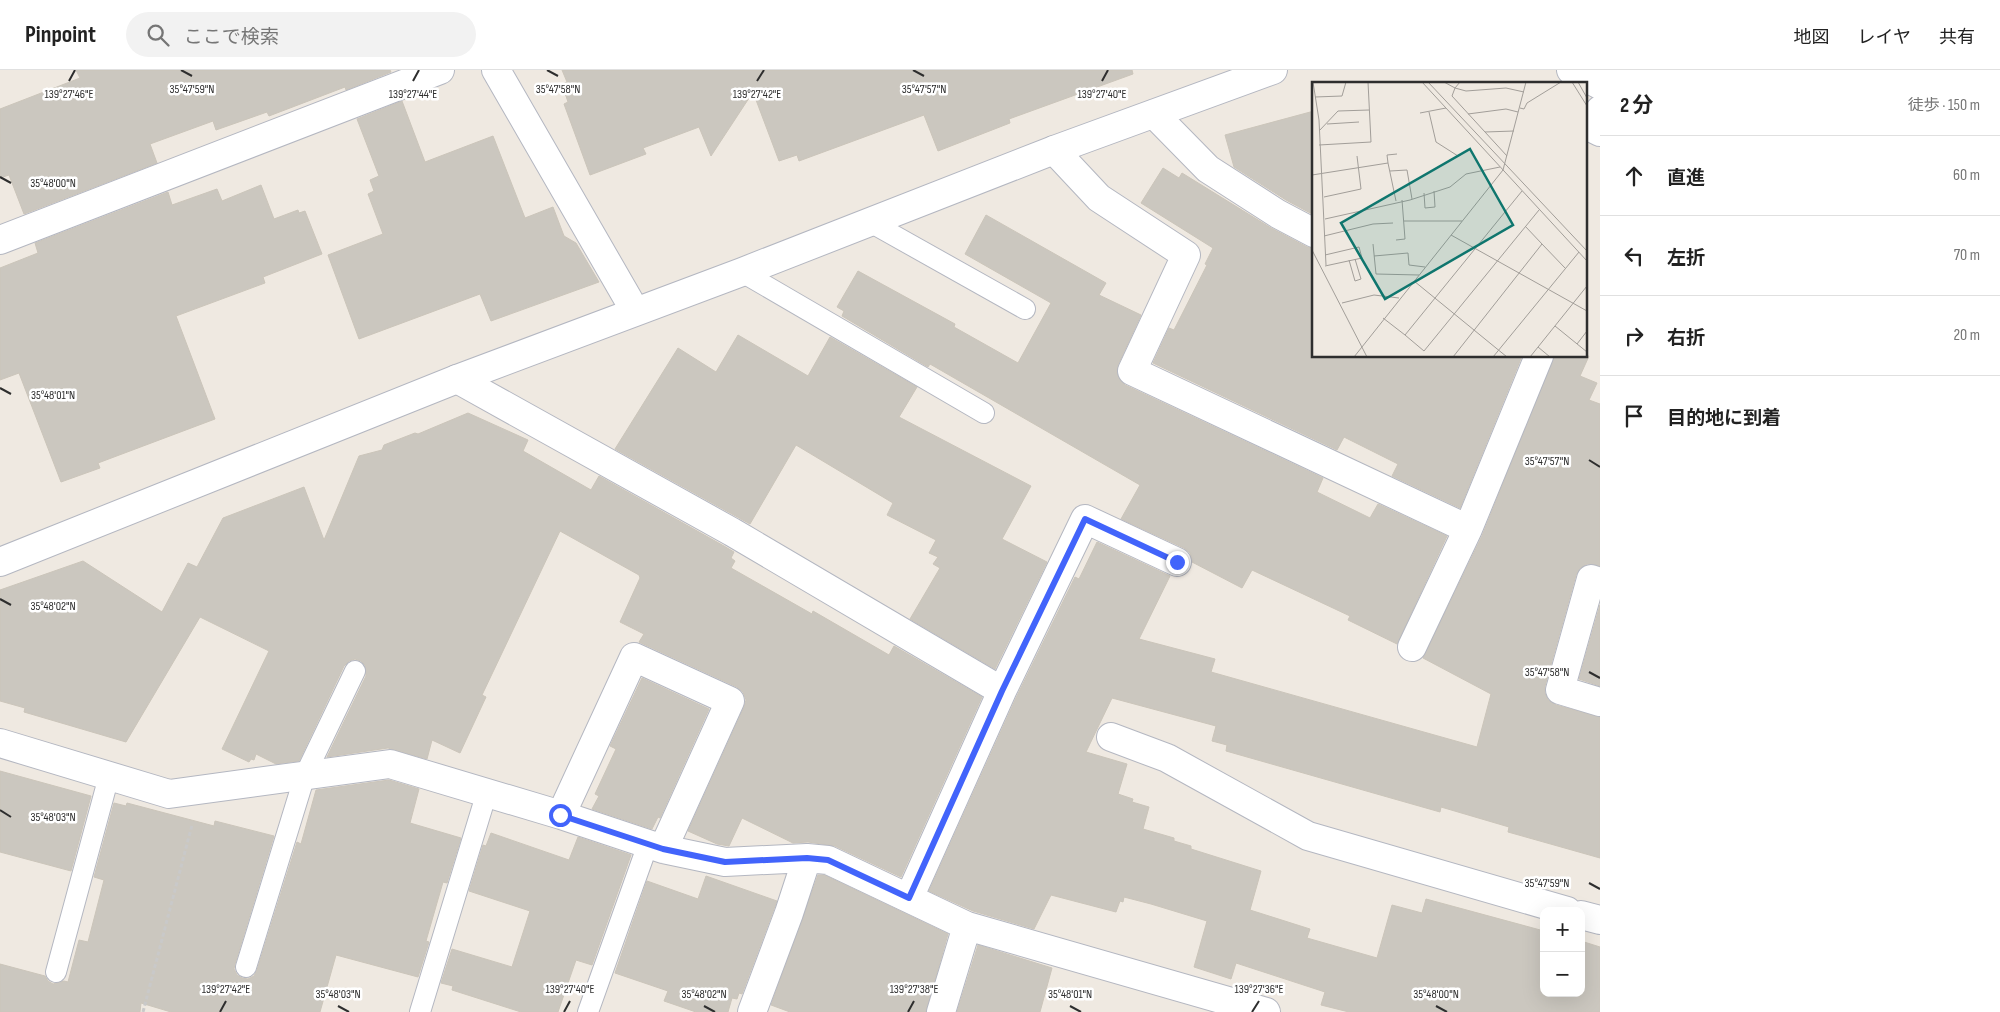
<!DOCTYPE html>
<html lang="ja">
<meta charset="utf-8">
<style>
body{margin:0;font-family:"Sofia Sans Condensed","Noto Sans JP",sans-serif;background:#f2f2f2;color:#222}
.controls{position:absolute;right:15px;bottom:15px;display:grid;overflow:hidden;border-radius:10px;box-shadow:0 5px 20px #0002}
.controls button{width:45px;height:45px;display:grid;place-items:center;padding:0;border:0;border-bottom:1px solid #e0e0e0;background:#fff;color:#222;font:25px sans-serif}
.stop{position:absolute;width:15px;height:15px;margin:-11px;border:4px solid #4264fb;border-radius:50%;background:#fff}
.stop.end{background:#4264fb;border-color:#fff;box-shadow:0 1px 5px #0008}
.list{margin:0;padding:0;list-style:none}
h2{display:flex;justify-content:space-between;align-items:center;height:65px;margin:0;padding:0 20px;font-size:21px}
h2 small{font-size:16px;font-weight:400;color:#767676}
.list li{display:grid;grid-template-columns:32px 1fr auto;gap:15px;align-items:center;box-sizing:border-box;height:80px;padding:0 20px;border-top:1px solid #e0e0e0}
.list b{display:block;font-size:19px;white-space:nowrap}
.list em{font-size:16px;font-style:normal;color:#767676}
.icon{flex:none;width:28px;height:28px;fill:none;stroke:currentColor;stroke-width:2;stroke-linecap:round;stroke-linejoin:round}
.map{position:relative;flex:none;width:1600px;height:942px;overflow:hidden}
header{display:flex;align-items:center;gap:30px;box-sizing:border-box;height:70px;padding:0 25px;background:#fff;border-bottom:1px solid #e0e0e0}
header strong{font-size:24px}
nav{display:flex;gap:28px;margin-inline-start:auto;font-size:18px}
.search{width:350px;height:45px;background:#f2f2f2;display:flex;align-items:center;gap:12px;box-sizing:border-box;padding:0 18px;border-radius:28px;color:#767676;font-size:19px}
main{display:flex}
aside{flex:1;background:#fff}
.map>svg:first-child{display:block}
.building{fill:#cbc7bf;stroke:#cbc5ba}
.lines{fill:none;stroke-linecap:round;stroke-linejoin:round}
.service-casing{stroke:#b4b7c1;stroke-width:22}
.minor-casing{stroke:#b4b7c1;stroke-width:30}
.tertiary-casing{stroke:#b4b7c1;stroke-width:30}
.path{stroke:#c9c9c9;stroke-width:3;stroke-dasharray:4 2.5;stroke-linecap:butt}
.service{stroke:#fff;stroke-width:20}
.minor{stroke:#fff;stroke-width:28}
.tertiary{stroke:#fff;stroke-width:28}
.route{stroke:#4264fb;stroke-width:6}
.ticks{fill:none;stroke:#2e2e2e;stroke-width:2}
.inset-road{fill:none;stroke:#a29e99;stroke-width:1}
.view{fill:#0f766e;fill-opacity:0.15;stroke:#0f766e;stroke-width:2.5}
.inset-edge{fill:none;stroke:#2e2e2e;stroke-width:2.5}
.ticks-label{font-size:12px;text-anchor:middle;fill:#2e2e2e;stroke:#fff;stroke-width:5;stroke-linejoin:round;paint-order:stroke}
</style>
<header>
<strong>Pinpoint</strong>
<div class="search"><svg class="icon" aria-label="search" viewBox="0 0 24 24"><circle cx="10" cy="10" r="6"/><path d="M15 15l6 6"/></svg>ここで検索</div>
<nav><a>地図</a><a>レイヤ</a><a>共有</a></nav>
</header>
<main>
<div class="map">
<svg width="1600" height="942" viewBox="0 0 1600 942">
<rect width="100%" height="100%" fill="#efe9e1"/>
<path class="building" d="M76 0H390L391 2 346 20 345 17 269 46 267 42 216 60 213 51 150 74 157 93 24 144 9 105 0 108V39L80 8Z
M562 0H1132L1133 4 1009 49 1010 53 938 81 924 45 799 91 797 85 779 91 753 22 711 86 699 57 643 78 646 84 590 105 564 34 568 32 562 14 567 12Z
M402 31 425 92 493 66 525 148 553 137 564 166 576 173 599 212 491 251 480 224 359 269 328 185 383 164 368 124 374 121 370 110 379 106 357 49Z
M1314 41V145L1286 130 1234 97 1225 65Z
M1163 98 1179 108 1182 103 1271 158 1307 177 1314 178V286H1522L1460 438 1392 406 1398 394 1344 367 1337 380 1153 293 1169 258 1174 260 1207 195 1205 194 1213 178 1141 133Z
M261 115 274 149 298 140 299 143 305 141 322 184 263 207 265 213 176 246 215 349 98 393 100 398 61 412 19 303 0 310V198L38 183 35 173 168 122 172 135 217 119 222 131Z
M986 145 1106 213 1099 225 1141 245 1118 295 1117 303 1120 310 1125 315 1323 408 1317 422 1370 448 1378 434 1447 466 1397 574 1348 550 1350 546 1252 500 1242 518 1192 492 1190 483 1184 478 1121 449 1140 415 930 294 928 297 842 246 844 241 837 237 858 201 955 254 954 257 1018 293 1051 233 965 184Z
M738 265 808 306 830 267 917 317 899 347 1031 416 1002 469 1047 492 995 599 910 549 940 498 933 494 938 487 929 483 936 470 887 445 893 433 796 375 750 454 615 379 678 278 716 302Z
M1554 286H1589L1580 306 1597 313 1589 330 1600 334V496L1587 494 1580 498 1576 505 1545 616V623L1548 630 1556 635 1600 647V788L1508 762 1509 757 1441 737 1440 742 1226 681 1227 675 1212 671 1216 656 1112 628 1086 682 1127 694 1118 724 1133 729 1132 732 1149 737 1143 759 1174 768V771L1191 776V779L1261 801 1250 840 1310 859 1307 868 1377 888 1392 835 1422 843 1426 829 1544 861V923H1581V871L1600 877V942H1349L1321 935 1325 922 1236 893 1231 909 1194 897 1207 851 1151 834 1124 827 1123 832 1120 831 1116 842 1051 825 1034 859 973 841 929 821 1016 628 1075 507 1079 509 1097 472 1170 506 1139 569 1215 589 1211 602 1477 677 1491 624 1423 588 1482 466Z
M468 343 528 370 523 381 591 420 599 406 724 476 734 482 731 488 735 491 731 498 812 544 813 541 889 585 894 576 982 627 901 807 835 776 808 772 793 773 742 748 729 776 717 774 688 761 744 637 746 630 743 622 737 617 639 572 644 564 620 552 640 508 639 505 560 461 482 625 486 627 460 683 432 670 427 689 388 678 327 687 366 606 365 595 361 591 355 589 349 591 344 596 299 691 276 694 256 684 254 690 251 689 249 692 222 679 269 581 200 547 126 672 24 642 25 638 0 631V520L83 491 162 542 188 493 197 497 223 448 304 417 324 470 359 386 382 380 384 375 415 363 418 364Z
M1600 535V616L1579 609Z
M642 608 709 639 660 748 658 747 652 759 592 739 599 726 595 724 616 679 610 676Z
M0 701 91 726 71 801 0 782Z
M389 710 419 719 410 753 461 768 447 813 443 812 426 871 429 872 418 907 336 885 320 942H171L141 933 140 942H0V894L45 906 48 911 53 914 64 911 68 912 79 870 88 872 104 810 94 807 114 733 126 736 127 733 214 756 215 751 274 766 235 894 234 899 237 905 242 908 248 909 254 906 257 900 297 772 301 774 316 720Z
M491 763 569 790 578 767 631 785 592 895 576 890 558 942H521L452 920 453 916 441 913 452 879 512 897 530 841 469 821 483 775 486 776Z
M818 805H824L948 864 926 942H790L771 935Z
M706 806 777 831 742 924 739 923 737 929 732 928 728 942H696L664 931 668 921 615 903 647 811 698 829Z
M978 875 1052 898 1040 942H957Z"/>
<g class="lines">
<g class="service-casing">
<path id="service" d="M870 152 1025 239
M742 202 984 343
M246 897 305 705 355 601
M56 902 109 706
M420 942 487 722
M588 942 648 774"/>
</g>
<g class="minor-casing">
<path id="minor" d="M496 0 635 241
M1571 0 1600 15
M1600 40 1592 58 1600 62
M1154 44 1208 99 1278 144 1314 163
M1054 80 1099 128 1186 185 1132 301 1468 459
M0 170 440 0
M457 309 732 462 1002 621
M1600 512 1591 509 1560 620 1600 632
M1412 577 1468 459 1539 286
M1111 667 1167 688 1308 766 1567 841
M0 673 169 724 390 694 561 745 663 779 725 792 807 788 828 790 967 856 1266 942
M561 745 634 587 730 631 663 779
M909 828 1002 621 1085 449 1177 492
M1581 845 1600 850
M752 942 789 843 807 788
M941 942 967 856"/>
</g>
<g class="tertiary-casing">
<path id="tertiary" d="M0 492 457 309 742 202 1054 80 1273 0"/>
</g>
<path class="path" d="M143 942 192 755"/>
<use href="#service" class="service"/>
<use href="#minor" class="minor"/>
<use href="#tertiary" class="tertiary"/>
</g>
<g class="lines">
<path class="route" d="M560 745 663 779 725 792 807 788 828 790 909 828 1002 621 1085 449 1177 492"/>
</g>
<path class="ticks" d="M181 0 192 6M547 0 558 6M913 0 924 6M69 11 75 0M413 11 419 0M757 11 764 0M1102 11 1108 0M0 107 11 113M0 318 11 324M1589 390 1600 397M0 529 11 535M1589 602 1600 608M0 740 11 747M1589 813 1600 819M338 936 349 942M704 936 715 942M1070 936 1081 942M1436 936 1447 942M220 942 226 931M564 942 570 931M908 942 914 931M1252 942 1259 931"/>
<g transform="translate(1312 12)">
<rect width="275" height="275" fill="#efe9e1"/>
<path class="inset-road" d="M1 0 7 38 14 183M110 0 275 179M116 0 275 169M132 0 143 6 140 14 195 74M148 0 143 6 154 9 194 6 212 10M260 0 275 24M266 0 275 16M3 15 30 14 34 0M208 26 212 27 215 21 249 0M117 30 124 60 146 74M108 31 134 26M156 32 194 27 206 30M15 42 47 40M7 49 26 29 57 28M173 50 202 49M7 63 59 60 56 0M76 81 75 73 85 72M78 89 95 88 100 117M0 93 76 81 84 119M210 109 93 253 112 269 227 128M112 111 113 126 123 125 122 109M12 115 49 107 45 74M13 137 98 118 138 105 154 92 188 85M92 139H150M213 144 230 162M139 153 275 229M12 154 61 142 81 141M84 158 93 157 90 118M61 162 64 192 107 193M0 168 55 275M13 173 47 165 50 176 13 184M62 174 96 171 97 183 113 185M37 178 43 199 49 197 43 177M102 199 195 275M30 221 62 213 87 216M71 236 93 253M243 244 275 270M265 262 275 249M226 265 238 275M42 275 191 88 214 0M141 275 230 162 253 186M181 275 267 170M218 275 275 204"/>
<path class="view" d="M158 67 201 143 73 217 29 141Z"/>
<rect width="275" height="275" class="inset-edge"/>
</g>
<g class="ticks-label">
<text x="192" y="23">35°47'59"N</text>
<text x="558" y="23">35°47'58"N</text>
<text x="924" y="23">35°47'57"N</text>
<text x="69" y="28">139°27'46"E</text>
<text x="413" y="28">139°27'44"E</text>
<text x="757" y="28">139°27'42"E</text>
<text x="1102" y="28">139°27'40"E</text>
<text x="53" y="117">35°48'00"N</text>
<text x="53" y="329">35°48'01"N</text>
<text x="1547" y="395">35°47'57"N</text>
<text x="53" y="540">35°48'02"N</text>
<text x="1547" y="606">35°47'58"N</text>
<text x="53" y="751">35°48'03"N</text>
<text x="1547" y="817">35°47'59"N</text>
<text x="226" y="923">139°27'42"E</text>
<text x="570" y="923">139°27'40"E</text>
<text x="914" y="923">139°27'38"E</text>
<text x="1259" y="923">139°27'36"E</text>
<text x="338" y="928">35°48'03"N</text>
<text x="704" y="928">35°48'02"N</text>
<text x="1070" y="928">35°48'01"N</text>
<text x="1436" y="928">35°48'00"N</text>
</g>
</svg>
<div class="controls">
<button>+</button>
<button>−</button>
</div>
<div class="stop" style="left:560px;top:745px"></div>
<div class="stop end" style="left:1177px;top:492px"></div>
</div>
<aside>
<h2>2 分<small>徒歩 · 150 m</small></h2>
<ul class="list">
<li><svg class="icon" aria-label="ahead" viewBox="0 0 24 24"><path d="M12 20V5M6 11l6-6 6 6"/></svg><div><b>直進</b></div><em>60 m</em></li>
<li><svg class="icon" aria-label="left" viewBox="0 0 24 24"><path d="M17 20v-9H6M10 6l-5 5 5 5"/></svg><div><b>左折</b></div><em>70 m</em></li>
<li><svg class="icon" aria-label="right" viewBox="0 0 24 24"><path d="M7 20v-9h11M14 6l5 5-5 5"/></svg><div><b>右折</b></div><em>20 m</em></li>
<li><svg class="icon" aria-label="arrive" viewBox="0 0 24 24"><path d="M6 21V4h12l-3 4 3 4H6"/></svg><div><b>目的地に到着</b></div></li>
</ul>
</aside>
</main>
